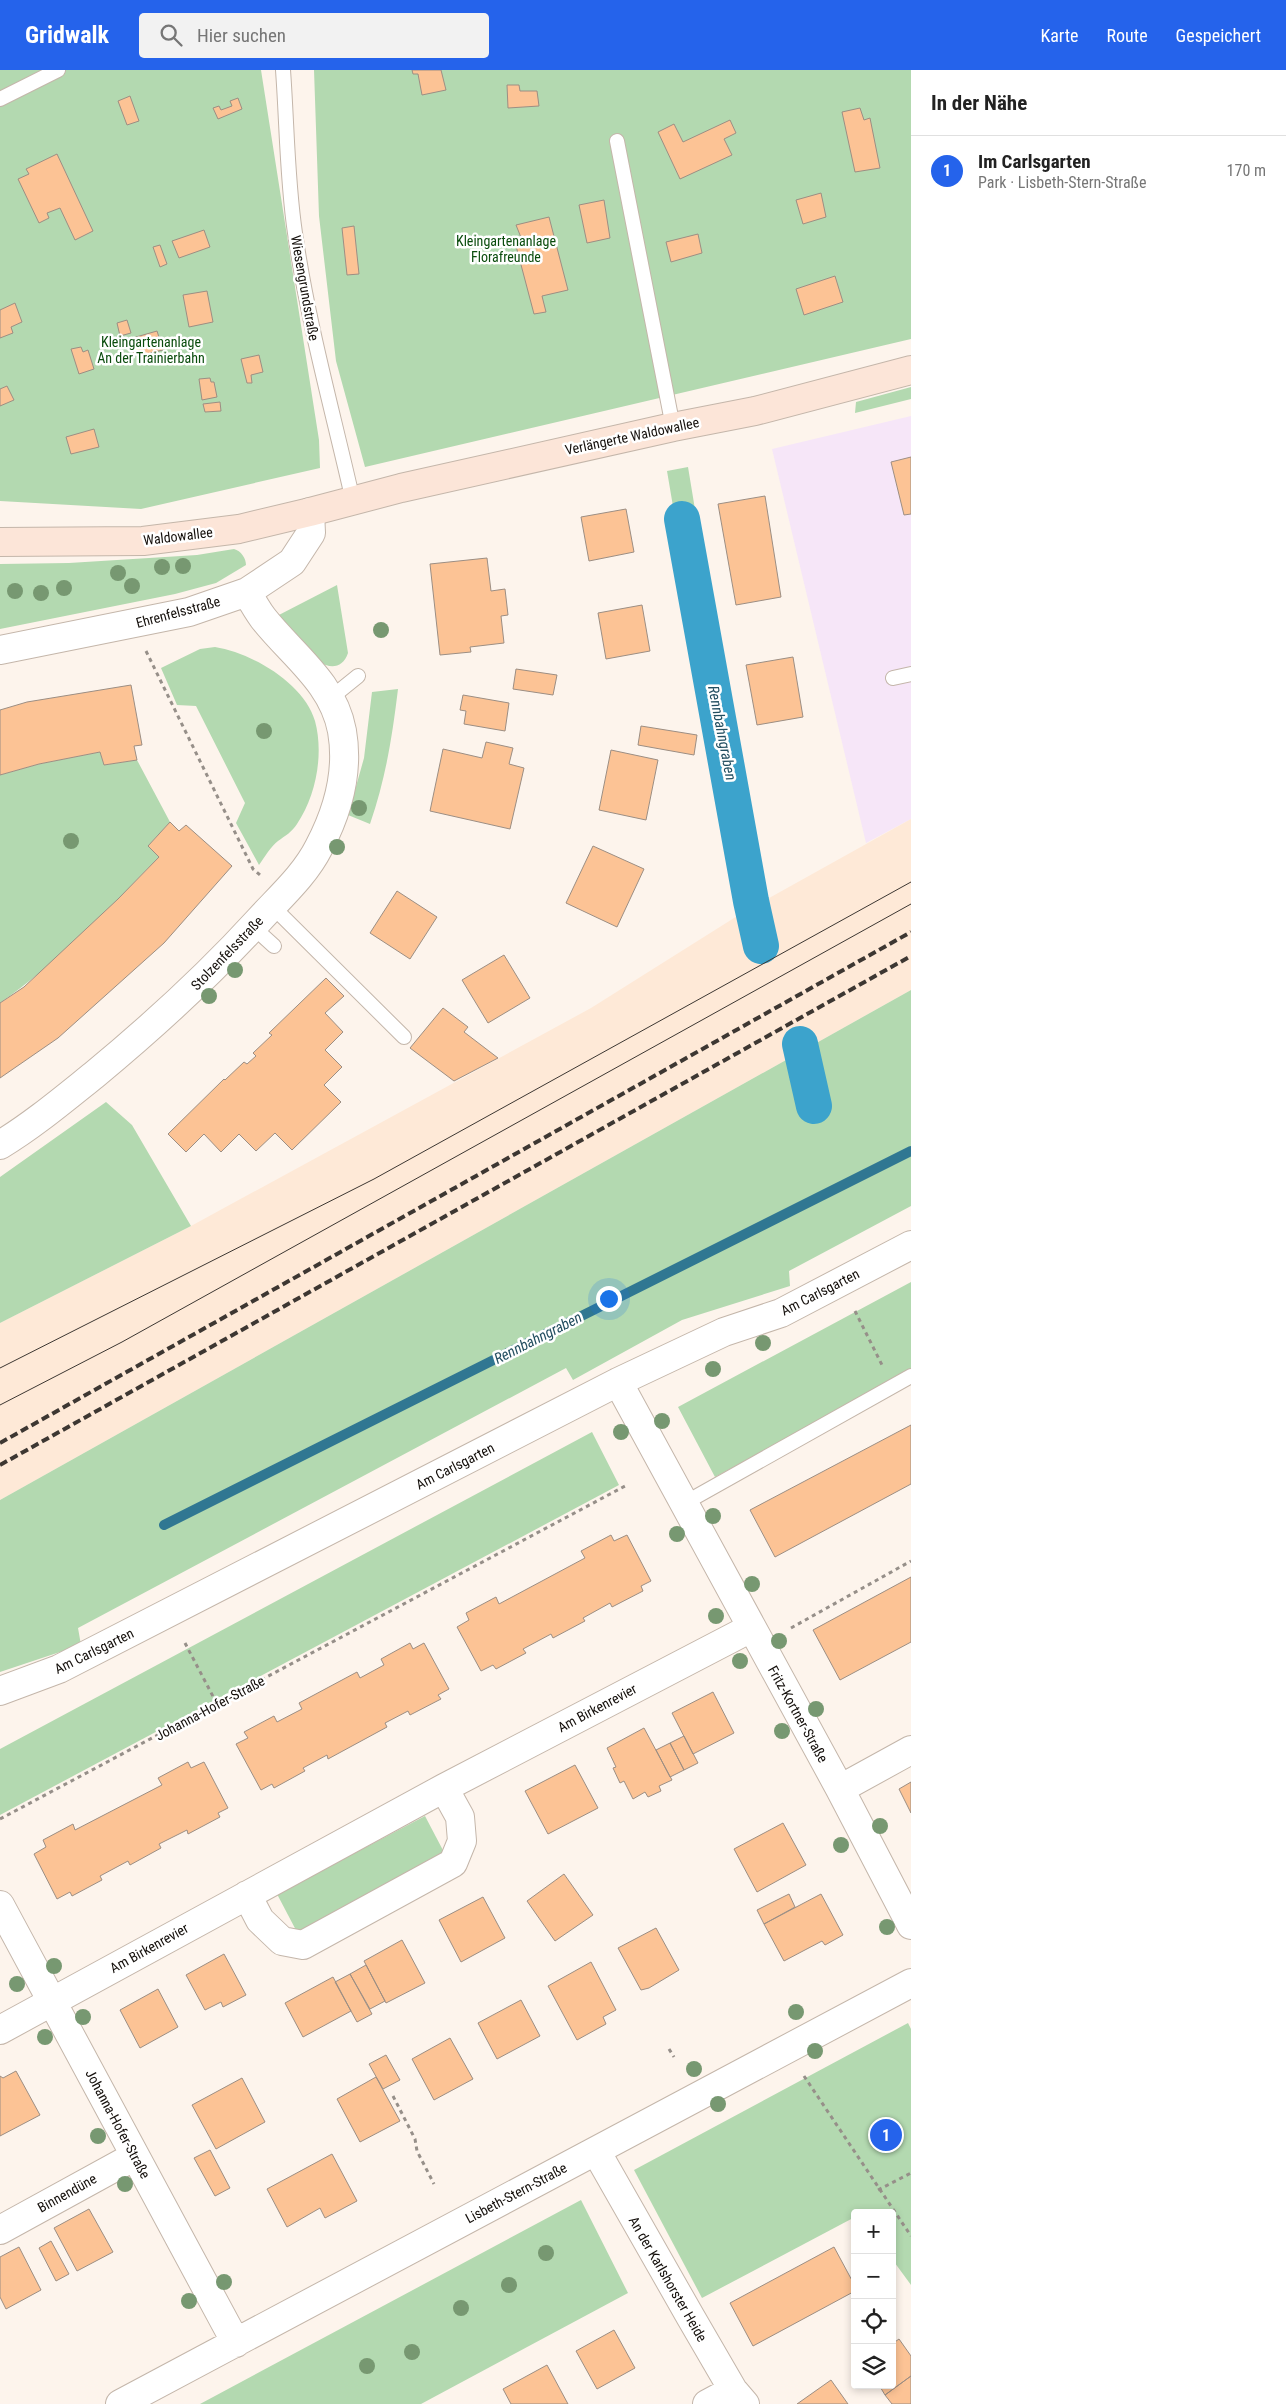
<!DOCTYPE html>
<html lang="de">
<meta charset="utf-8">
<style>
body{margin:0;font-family:"Roboto Condensed",sans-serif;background:#f2f2f2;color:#222}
.controls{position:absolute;right:15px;bottom:15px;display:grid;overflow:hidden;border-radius:5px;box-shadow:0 2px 8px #0003}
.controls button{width:45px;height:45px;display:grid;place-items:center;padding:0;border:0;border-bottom:1px solid #e0e0e0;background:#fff;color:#222;font:25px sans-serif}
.you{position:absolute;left:608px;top:1228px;width:18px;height:18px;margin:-12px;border:4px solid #fff;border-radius:50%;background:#1a73e8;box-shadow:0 0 0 8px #1a73e833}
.badge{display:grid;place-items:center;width:32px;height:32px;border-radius:50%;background:#2563eb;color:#fff;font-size:16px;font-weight:700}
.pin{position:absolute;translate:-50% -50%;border:2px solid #fff;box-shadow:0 1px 5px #0006}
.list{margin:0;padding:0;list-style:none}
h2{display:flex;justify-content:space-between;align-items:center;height:65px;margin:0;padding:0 20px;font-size:21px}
h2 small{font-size:16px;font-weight:400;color:#767676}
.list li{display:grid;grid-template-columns:32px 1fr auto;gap:15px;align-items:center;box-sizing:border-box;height:70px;padding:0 20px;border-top:1px solid #e0e0e0}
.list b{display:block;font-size:19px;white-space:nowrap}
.list p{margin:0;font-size:16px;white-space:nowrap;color:#767676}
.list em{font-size:16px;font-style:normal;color:#767676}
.icon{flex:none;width:28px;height:28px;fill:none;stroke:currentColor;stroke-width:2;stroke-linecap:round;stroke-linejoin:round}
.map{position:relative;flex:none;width:911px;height:2334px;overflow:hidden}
header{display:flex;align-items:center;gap:30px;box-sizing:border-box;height:70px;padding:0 25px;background:#2563eb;color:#fff}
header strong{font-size:24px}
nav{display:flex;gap:28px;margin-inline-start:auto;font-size:18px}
.search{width:350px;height:45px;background:#f2f2f2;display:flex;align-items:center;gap:12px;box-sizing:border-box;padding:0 18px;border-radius:5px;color:#767676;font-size:19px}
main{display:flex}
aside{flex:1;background:#fff}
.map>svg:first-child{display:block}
.commercial{fill:#f6e6f8}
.built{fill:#fee9d7}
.green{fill:#b3d9b0}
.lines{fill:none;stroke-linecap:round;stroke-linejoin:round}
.stream{stroke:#307792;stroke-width:10}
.canal{stroke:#3ca3cc;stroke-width:36}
.building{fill:#fcc395;stroke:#9c8e83}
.lane-casing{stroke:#c4b6aa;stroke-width:16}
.street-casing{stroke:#c4b6aa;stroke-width:30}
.secondary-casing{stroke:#c4b6aa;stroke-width:30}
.path{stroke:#968f89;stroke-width:3;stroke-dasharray:4 4;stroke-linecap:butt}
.lane{stroke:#fff;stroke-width:14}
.street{stroke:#fff;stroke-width:28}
.secondary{stroke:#fce5d8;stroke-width:28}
.tram{stroke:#3d3732;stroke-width:1}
.rail{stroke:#3d3732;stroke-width:4;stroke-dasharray:8 4;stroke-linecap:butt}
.tree{fill:#779871}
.labels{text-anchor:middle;stroke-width:5;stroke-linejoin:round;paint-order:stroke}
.park-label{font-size:14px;fill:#0a4c0d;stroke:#fff}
.street-label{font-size:14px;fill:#140f0b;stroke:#fff}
.water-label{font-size:15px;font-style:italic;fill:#234e60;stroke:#fff}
</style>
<header>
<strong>Gridwalk</strong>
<div class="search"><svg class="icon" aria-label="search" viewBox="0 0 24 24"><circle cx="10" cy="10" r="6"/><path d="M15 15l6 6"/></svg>Hier suchen</div>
<nav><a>Karte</a><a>Route</a><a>Gespeichert</a></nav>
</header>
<main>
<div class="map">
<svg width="911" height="2334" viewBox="0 0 911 2334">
<rect width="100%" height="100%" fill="#fdf4ec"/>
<path class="commercial" d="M911 346V749L866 773 772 379Z"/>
<path class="built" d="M911 749V920L0 1430V1253L191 1156 591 938 742 843Z"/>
<path class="green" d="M0 0H261L319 370 320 398 141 439 0 431Z
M314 0H911V269L365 397 336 291 319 146Z
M911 317V329L855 343 856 332Z
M688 397 760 832 742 843 667 401Z
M234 479C241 481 246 488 246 495L216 513 175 524 0 559V494L69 493 197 485Z
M337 515 348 583C343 598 331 599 319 592L275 547Z
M215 577C252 583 304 613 315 651 324 684 316 726 297 754 292 762 285 766 278 771 271 776 264 788 259 795L236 753 245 733 196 636 177 635 161 598 200 579Z
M398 619C392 668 386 707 370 754L348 745 364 688 372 622Z
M100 682 104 695 137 690 170 752 148 776 159 787C109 838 58 893 0 933V705L39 694Z
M911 920V1136L789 1201 790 1216 682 1250 573 1310 566 1298 78 1558 81 1575 0 1602V1430Z
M106 1032 132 1055 191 1156 0 1253V1107Z
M911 1212V1302L715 1407 678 1337Z
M592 1362 619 1415 0 1745V1679Z
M425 1746 446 1786 298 1864 277 1824Z
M908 1953 911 1959V2215L892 2189V2143H855V2147L702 2228 634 2100Z
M581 2130 628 2223 421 2334H200Z"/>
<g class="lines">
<path class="stream" d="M164 1455 911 1081"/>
<path class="canal" d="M682 449 751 831 761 876
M800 974 814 1036"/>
</g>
<path class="building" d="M412 0H441L446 20 422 25 418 4H413Z
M507 15H519L520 21H537L539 36 508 38Z
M130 26 139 51 127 55 118 31Z
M238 28 242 39 218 49 213 38 219 36 221 40 232 36 230 31Z
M860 38 864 50 870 48 880 98 855 102 842 42Z
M730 50 736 63 724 69 732 85 680 109 658 62 674 54 683 72Z
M57 84 93 161 75 170 60 138 47 143 49 148 39 153 18 109 29 104 26 99Z
M821 123 826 147 803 154 796 130Z
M604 130 610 168 587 173 579 135Z
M549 147 568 220 542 226 546 242 534 244 515 172 522 170 516 155Z
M354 156 359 204 347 205 342 158Z
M204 160 210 177 179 188 172 171Z
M698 164 702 183 671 192 666 172Z
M160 175 167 194 160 197 153 177Z
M835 206 843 232 804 245 796 219Z
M207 221 213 252 189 257 183 225Z
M15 233 22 252 11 257 13 263 0 268V240Z
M127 250 131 263 120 266 117 253Z
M157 261 163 280 150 283 151 289 145 290 143 282 134 285 129 269Z
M81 277 83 282 88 280 94 299 79 304 71 279Z
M259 285 263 302 251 305 252 313H247L241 289Z
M210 308 211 312H214L217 327 202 330 199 309Z
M7 316 14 330 0 336V319Z
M220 332 221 341 205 342 203 334Z
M94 359 99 377 71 384 66 367Z
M911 387V444L904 445 891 392Z
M765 426 781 527 736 535 718 434Z
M626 439 634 482 589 491 581 447Z
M487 488 491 521 505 519 508 545 501 546 504 573 470 577 471 582 440 585 430 494Z
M642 535 650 581 606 589 598 543Z
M793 587 803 647 757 655 746 595Z
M516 599 557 605 553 625 513 619Z
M131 615 142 675 134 676 137 690 104 695 100 682 39 694 0 705V640L27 632Z
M463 625 509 633 505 661 464 654 466 641 460 640Z
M641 656 697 665 694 685 638 675Z
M486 672 513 678 509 694 524 698 510 759 430 741 443 679 482 688Z
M611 680 658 690 646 750 599 740Z
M170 752 179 761 186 755 232 796 164 873 58 968 0 1008V933L24 917 118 829 159 787 148 776Z
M593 776 644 799 617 857 566 833Z
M397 821 437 847 410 889 370 863Z
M504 885 530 928 488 953 462 910Z
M326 908 344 926 325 943 343 962 325 980 342 997 324 1015 341 1032 292 1080 275 1063 256 1081 239 1064 221 1082 204 1064 186 1082 168 1064 224 1009 225 1010 244 992 247 994 256 986 253 983 272 965 269 963Z
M443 938 468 957 464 962 498 988 454 1011 410 978Z
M911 1355V1414L775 1487 750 1440Z
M611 1465 614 1471 627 1465 651 1511 641 1516 643 1521 612 1537 610 1533 583 1548 585 1551 553 1568 551 1564 523 1579 526 1583 496 1599 493 1595 481 1601 457 1557 469 1550 466 1543 496 1527 499 1534 585 1488 581 1481Z
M911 1507V1572L840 1610 813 1560Z
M410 1573 413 1579 424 1573 449 1619 438 1625 441 1629 410 1645 408 1641 385 1653 387 1657 328 1689 327 1685 303 1698 305 1701 274 1718 272 1714 261 1720 236 1674 248 1668 244 1662 274 1646 277 1652 302 1639 299 1633 357 1602 360 1608 384 1595 381 1589Z
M713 1622 734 1663 693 1684 672 1643Z
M644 1658 672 1710 659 1716 661 1721 648 1727 645 1722 633 1729 624 1711 620 1713 613 1698 616 1697 607 1678Z
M684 1666 698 1693 684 1700 670 1673Z
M670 1673 684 1700 670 1707 656 1680Z
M188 1692 191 1698 204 1692 228 1738 218 1743 220 1747 188 1764 187 1760 159 1774 161 1778 130 1795 128 1791 100 1806 102 1810 72 1826 70 1822 57 1829 34 1784 46 1777 43 1770 73 1754 75 1760 162 1715 158 1708Z
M575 1695 598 1738 548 1764 525 1721Z
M911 1712V1743L899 1719Z
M783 1753 806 1795 757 1822 734 1779Z
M564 1804 593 1845 555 1871 527 1831Z
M789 1824 795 1837 764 1854 757 1840Z
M821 1824 843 1865 825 1875 822 1871 784 1891 764 1854Z
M483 1827 505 1868 461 1892 439 1850Z
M656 1858 679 1900 649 1918 641 1920 618 1878Z
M402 1870 425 1913 386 1933 364 1891Z
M224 1884 246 1925 223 1937 221 1932 205 1940 186 1905Z
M591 1892 616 1940 603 1947 606 1954 577 1970 548 1916Z
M366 1895 385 1931 370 1939 350 1904Z
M350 1904 372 1944 357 1952 335 1912Z
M333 1907 351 1941 303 1967 285 1933Z
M158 1919 178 1957 140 1978 120 1940Z
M521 1930 540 1966 497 1989 478 1953Z
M450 1968 473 2009 434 2030 412 1989Z
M386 1985 400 2010 383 2019 369 1994Z
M16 2001 40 2045 0 2066V2006L3 2008Z
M376 2007 400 2051 360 2072 337 2029Z
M242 2008 265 2052 216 2079 192 2035Z
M210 2080 230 2118 215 2126 194 2088Z
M332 2084 357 2131 325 2148 320 2138 287 2157 267 2119Z
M89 2139 113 2182 77 2201 54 2158Z
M51 2171 69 2204 56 2211 39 2178Z
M19 2177 41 2220 6 2239 0 2227V2187Z
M834 2177 855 2216V2221L753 2276 730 2233Z
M614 2260 635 2298 597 2319 576 2281Z
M899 2269 911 2286V2306L885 2325 879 2315H892V2274Z
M547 2295 568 2334H511L503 2319Z
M911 2306V2334H892L885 2325Z
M831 2310 848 2334H797Z"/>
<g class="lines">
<g class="lane-casing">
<path id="lane" d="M283 0C287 54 287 110 295 163 308 254 333 342 353 431
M0 29 58 0
M617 71 673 357
M893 608 911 604
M332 627 358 606
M272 836 404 967
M253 857 274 876
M683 1434 911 1306"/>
</g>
<g class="street-casing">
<path id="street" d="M0 580 189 542 247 522 292 492 311 463 310 442
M0 1075C33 1055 64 1029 94 1005 152 957 208 906 259 850 280 827 305 805 319 777 338 741 349 701 342 661 333 612 292 585 263 548 257 540 252 531 247 522
M618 1312 840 1719 911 1855
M0 1621 59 1599 618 1312 724 1262 781 1243 911 1175
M840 1719 911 1680
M247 1825 260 1850 282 1871 303 1875 453 1793 462 1771 460 1747 444 1718
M0 1835 236 2273
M0 1960 444 1718 751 1558
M596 2081 690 2246 733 2320 745 2334
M0 2160 135 2086
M120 2334 911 1913
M707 2334 733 2320"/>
</g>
<g class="secondary-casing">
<path id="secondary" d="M0 472 143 471 239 459 310 442 401 418 673 357 755 341 911 300"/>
</g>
<path class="path" d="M146 581 253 799 260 805
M855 1241 882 1295
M791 1558 911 1491
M185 1573 217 1634
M0 1749 627 1415
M669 1979 674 1987
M804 2006 911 2166
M393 2026 415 2069 417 2081 434 2114
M878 2120 911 2103"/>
<use href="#lane" class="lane"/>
<use href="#street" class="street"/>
<use href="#secondary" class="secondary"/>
<path class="tram" d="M0 1298 374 1109 911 812
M0 1335 122 1272 911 834"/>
<path class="rail" d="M0 1373 911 862
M0 1395 911 886"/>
</g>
<g class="tree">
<circle cx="183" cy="496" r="8"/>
<circle cx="162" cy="497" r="8"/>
<circle cx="118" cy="503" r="8"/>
<circle cx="132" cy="516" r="8"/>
<circle cx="64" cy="518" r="8"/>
<circle cx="15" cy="521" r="8"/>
<circle cx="41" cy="523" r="8"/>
<circle cx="381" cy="560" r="8"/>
<circle cx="264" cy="661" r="8"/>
<circle cx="359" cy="738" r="8"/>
<circle cx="71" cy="771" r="8"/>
<circle cx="337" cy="777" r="8"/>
<circle cx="235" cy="900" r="8"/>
<circle cx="209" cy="926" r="8"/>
<circle cx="763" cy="1273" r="8"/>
<circle cx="713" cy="1299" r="8"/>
<circle cx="662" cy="1351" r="8"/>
<circle cx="621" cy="1362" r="8"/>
<circle cx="713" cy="1446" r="8"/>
<circle cx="677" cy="1464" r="8"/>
<circle cx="752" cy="1514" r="8"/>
<circle cx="716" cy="1546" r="8"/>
<circle cx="779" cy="1571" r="8"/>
<circle cx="740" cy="1591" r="8"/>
<circle cx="816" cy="1639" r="8"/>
<circle cx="782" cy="1661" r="8"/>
<circle cx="880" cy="1756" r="8"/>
<circle cx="841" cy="1775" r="8"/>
<circle cx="887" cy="1857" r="8"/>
<circle cx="54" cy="1896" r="8"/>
<circle cx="17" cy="1914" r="8"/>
<circle cx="796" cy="1942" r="8"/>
<circle cx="83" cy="1947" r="8"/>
<circle cx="45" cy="1967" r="8"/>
<circle cx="815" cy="1981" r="8"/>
<circle cx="694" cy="1999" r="8"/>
<circle cx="718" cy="2034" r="8"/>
<circle cx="98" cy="2066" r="8"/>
<circle cx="125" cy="2114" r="8"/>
<circle cx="546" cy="2183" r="8"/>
<circle cx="224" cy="2212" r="8"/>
<circle cx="509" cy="2215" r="8"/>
<circle cx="189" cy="2231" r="8"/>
<circle cx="461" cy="2238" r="8"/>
<circle cx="412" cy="2282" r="8"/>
<circle cx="367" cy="2296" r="8"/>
</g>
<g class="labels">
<g class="park-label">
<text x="506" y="176">Kleingartenanlage<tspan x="506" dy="16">Florafreunde</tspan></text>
<text x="151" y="277">Kleingartenanlage<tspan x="151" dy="16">An der Trainierbahn</tspan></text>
</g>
<g class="street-label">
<text transform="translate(305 218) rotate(80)" y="5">Wiesengrundstraße</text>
<text transform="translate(632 366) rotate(-12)" y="5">Verlängerte Waldowallee</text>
<text transform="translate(178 466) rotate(-7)" y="5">Waldowallee</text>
<text transform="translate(178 542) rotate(-15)" y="5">Ehrenfelsstraße</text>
<text transform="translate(227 883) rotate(-46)" y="5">Stolzenfelsstraße</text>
<text transform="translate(820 1222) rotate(-27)" y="5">Am Carlsgarten</text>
<text transform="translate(455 1396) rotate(-27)" y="5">Am Carlsgarten</text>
<text transform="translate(94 1581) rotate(-26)" y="5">Am Carlsgarten</text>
<text transform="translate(210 1638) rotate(-28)" y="5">Johanna-Hofer-Straße</text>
<text transform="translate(597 1638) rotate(-28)" y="5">Am Birkenrevier</text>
<text transform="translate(798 1644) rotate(61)" y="5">Fritz-Kortner-Straße</text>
<text transform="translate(149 1878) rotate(-29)" y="5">Am Birkenrevier</text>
<text transform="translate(118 2054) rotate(62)" y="5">Johanna-Hofer-Straße</text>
<text transform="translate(67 2123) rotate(-29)" y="5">Binnendüne</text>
<text transform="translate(516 2123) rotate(-28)" y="5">Lisbeth-Stern-Straße</text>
<text transform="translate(668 2209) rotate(60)" y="5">An der Karlshorster Heide</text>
</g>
<g class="water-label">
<text transform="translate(722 663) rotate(79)" y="5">Rennbahngraben</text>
<text transform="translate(538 1268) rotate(-27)" y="5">Rennbahngraben</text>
</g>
</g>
</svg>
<div class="controls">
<button>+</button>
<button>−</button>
<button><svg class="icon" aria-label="locate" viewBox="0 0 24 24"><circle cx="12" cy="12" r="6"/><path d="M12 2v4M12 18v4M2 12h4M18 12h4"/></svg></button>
<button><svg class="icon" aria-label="layers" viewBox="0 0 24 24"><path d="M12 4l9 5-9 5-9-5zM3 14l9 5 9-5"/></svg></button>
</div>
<div class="you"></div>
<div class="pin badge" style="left:886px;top:2065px">1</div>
</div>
<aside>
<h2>In der Nähe<small></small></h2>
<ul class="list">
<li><span class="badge">1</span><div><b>Im Carlsgarten</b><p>Park · Lisbeth-Stern-Straße</p></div><em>170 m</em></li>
</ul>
</aside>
</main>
